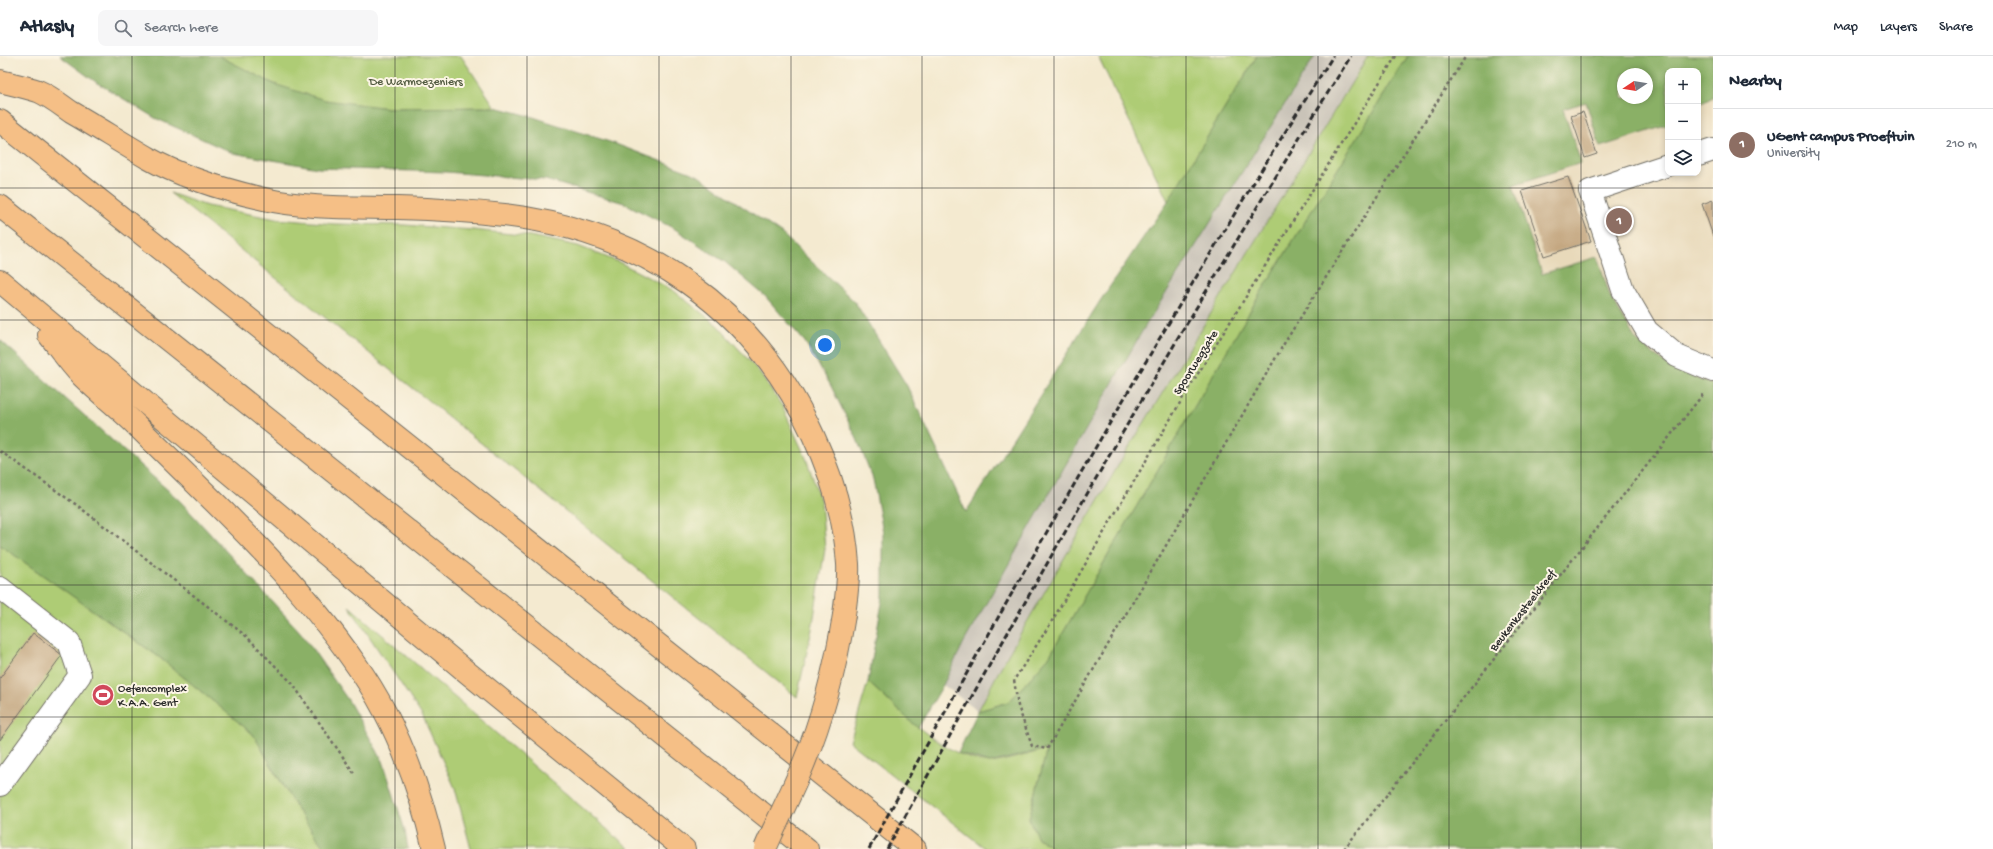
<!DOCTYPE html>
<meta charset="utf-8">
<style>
body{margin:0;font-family:"Gochi Hand",sans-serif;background:#f6f6f7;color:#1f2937}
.controls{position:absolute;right:12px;top:12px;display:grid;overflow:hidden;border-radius:8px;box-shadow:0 2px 6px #0003}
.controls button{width:36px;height:36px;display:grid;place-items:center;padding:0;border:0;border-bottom:1px solid #e0e1e3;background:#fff;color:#1f2937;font:20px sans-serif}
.compass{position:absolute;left:1617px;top:12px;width:36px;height:36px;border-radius:50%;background:#fff;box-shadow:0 2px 6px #0003;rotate:258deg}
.you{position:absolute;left:825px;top:289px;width:14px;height:14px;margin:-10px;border:3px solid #fff;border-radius:50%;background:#1a73e8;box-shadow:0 0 0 6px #1a73e833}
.badge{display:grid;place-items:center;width:26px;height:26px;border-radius:50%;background:#d1495b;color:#fff;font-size:13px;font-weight:700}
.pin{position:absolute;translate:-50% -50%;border:2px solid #fff;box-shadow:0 1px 4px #0006}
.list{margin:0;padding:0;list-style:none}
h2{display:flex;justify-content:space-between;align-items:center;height:52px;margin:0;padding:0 16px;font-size:17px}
h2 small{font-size:13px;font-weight:400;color:#747a83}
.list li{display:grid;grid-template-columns:26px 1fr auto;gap:12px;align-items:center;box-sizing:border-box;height:72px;padding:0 16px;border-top:1px solid #e0e1e3}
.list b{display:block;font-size:15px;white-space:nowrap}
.list p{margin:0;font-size:13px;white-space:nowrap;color:#747a83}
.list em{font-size:13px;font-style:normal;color:#747a83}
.icon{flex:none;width:22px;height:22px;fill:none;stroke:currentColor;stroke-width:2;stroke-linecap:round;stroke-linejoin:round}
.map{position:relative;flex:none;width:1713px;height:793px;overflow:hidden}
header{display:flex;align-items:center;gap:24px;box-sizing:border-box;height:56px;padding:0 20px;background:#fff;border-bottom:1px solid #e0e1e3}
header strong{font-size:19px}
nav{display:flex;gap:22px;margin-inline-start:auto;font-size:14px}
.search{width:280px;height:36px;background:#f6f6f7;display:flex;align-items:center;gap:10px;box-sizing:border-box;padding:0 14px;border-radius:8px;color:#747a83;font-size:15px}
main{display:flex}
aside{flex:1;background:#fff}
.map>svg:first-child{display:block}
.built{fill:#e8d9ba}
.industrial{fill:#c9c3b8}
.green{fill:#aecc74;stroke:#6c7c50}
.forest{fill:#8ab066;stroke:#5a6e48;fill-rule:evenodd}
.building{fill:#c4a781}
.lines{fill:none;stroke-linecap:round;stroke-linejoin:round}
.minor-casing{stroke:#716e65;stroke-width:24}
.highway-casing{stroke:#716e65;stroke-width:24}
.path{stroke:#716e65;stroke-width:2.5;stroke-dasharray:3 3;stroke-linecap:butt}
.minor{stroke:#fff;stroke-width:22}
.highway{stroke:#f5bf86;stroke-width:22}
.rail{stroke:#2b2b2b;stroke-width:3;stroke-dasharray:6 3;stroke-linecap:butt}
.highway-bridge-casing{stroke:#716e65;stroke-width:24;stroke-linecap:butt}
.highway-bridge{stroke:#f5bf86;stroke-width:22}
.grid{fill:none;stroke:#2b2b2b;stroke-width:1;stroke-opacity:0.55}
.labels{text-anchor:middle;stroke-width:4;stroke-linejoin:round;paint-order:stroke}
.park-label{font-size:12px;fill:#525b41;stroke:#fcf5e5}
.street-label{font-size:12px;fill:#2b2b2b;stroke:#fcf5e5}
.poi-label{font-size:12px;fill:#2b2b2b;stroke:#fcf5e5;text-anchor:start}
</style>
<header>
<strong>Atlasly</strong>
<div class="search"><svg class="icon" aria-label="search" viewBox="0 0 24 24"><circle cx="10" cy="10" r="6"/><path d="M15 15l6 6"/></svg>Search here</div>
<nav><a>Map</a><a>Layers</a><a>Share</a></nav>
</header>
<main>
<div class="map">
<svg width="1713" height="793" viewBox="0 0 1713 793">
<rect width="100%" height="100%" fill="#fcf5e5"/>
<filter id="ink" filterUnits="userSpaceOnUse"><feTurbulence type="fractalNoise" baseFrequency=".025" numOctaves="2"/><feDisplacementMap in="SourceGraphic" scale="8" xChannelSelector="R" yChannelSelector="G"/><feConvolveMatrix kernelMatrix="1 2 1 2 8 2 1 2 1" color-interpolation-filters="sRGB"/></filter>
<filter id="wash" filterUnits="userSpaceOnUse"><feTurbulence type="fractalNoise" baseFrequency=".012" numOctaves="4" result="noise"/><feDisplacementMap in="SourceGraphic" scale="16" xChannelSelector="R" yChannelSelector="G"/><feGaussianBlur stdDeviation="0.9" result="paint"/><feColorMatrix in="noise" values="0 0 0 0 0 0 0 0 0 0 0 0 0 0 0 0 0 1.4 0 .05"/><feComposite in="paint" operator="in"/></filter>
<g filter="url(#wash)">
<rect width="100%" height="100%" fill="#f4ead0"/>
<path class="built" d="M1713 41V329L1671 312 1636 284 1610 240 1597 201 1542 218 1513 129 1581 107 1563 53 1586 46 1600 91 1668 69V117H1698V49Z"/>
<path class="industrial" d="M1315 0H1368L1122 403 1002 609 978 655 943 629 964 586 1144 272Z"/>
<path class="green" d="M219 0H461L495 51C438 51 380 56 325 44 288 36 251 19 219 0Z
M1098 0H1257L1168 145Z
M1368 0H1408L1260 238 1049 601 1009 646 978 655 1002 609 1122 403Z
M170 137 207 150 276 163 335 168 404 169 473 174 530 180 578 190 621 207 674 235 717 269 756 312 782 350 806 402 821 446 825 493 812 573 797 641Z
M0 489 159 601 253 678 298 755 325 793H0Z
M349 550 630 793H471L455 732 423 661Z
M868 626C901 656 941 699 988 707 995 708 1036 696 1047 693L1029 763 1038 782 1054 793H986L850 686Z"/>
<path class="forest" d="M60 0H219L274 28 325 44 389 52 495 51 530 60 613 87 697 119 782 178 855 246 907 330 966 456 1100 245 1168 145 1257 0H1315L1144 272 964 586 943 629 918 672 868 626 883 541V476L873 423 857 383 831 330 805 286 765 240 725 206 675 173 624 147 546 124 446 116 318 112 233 97 155 62 96 26Z
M1408 0H1713V41L1698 49V15H1668V69L1600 91 1586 46 1563 53 1581 107 1513 129 1542 218 1597 201 1610 240 1636 284 1671 312 1713 329V793H1054L1038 782 1029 763 1047 693 989 707 958 697 978 655 1009 646 1049 601 1260 238ZM1623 18H1647V42H1623Z
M0 284 180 445 301 577 348 644 383 705 405 775 408 793H325L298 755 253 678 159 601 0 489Z"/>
<g id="blocks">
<path class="building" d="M1583 56 1597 98 1585 102 1571 60Z
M1568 121 1591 185 1544 200 1522 135Z
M1713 144V180L1702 148Z
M33 577 62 599 0 684V622Z"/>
</g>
</g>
<g filter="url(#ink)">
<use href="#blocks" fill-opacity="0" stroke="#716e65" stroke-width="1"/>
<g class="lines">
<g class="minor-casing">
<path id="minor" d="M1698 99 1713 94
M1668 109 1590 135 1623 234 1647 275 1677 300 1713 315
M0 532 69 586 80 619 0 729"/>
</g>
<g class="highway-casing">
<path id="highway" d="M0 25C12 28 26 31 38 35 50 40 61 49 71 56 97 71 122 87 148 102 183 122 225 134 264 143 308 153 353 151 398 152 433 153 469 155 504 159 642 175 755 252 813 379 832 420 845 463 848 508 849 525 846 542 844 559
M0 65 915 793
M0 150 807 793
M0 225 468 617 684 793
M49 279C60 293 70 308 82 320 100 338 122 354 140 373 215 447 295 520 355 607 394 661 419 729 434 793"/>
</g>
<path class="path" d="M1396 0 1184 340 1049 570 1014 624 1018 650 1032 690 1047 693 1285 286 1466 0
M0 395 78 450 246 580 292 627 354 717
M1344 793 1704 337"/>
<use href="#minor" class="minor"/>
<use href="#highway" class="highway"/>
<path class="rail" d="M869 793C1017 525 1168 259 1333 0
M887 793C1035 525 1187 259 1351 0"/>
<g class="highway-bridge-casing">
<path id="highway-bridge" d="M765 793C777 765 791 738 803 709 823 661 836 610 844 559"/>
</g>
<use href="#highway-bridge" class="highway-bridge"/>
</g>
</g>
<path class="grid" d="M132 0V793M264 0V793M395 0V793M527 0V793M659 0V793M791 0V793M922 0V793M1054 0V793M1186 0V793M1318 0V793M1449 0V793M1581 0V793M0 132H1713M0 264H1713M0 396H1713M0 529H1713M0 661H1713"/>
<defs>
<g id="stadium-disc" transform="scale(1.15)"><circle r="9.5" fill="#d1495b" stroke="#fcf5e5"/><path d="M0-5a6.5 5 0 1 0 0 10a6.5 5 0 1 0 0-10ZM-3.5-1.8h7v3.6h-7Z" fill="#fff"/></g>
</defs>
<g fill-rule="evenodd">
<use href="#stadium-disc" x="103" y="639"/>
</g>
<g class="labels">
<g class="park-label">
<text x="416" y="29">De Warmoezeniers</text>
</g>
<g class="street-label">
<text transform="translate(1195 306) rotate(-58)" y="4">Spoorwegzate</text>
<text transform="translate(1522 554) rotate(-52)" y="4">Beukenkasteeldreef</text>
</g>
<g class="poi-label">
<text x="118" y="636">Oefencomplex<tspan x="118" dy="14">K.A.A. Gent</tspan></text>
</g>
</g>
</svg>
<div class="controls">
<button>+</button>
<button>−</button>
<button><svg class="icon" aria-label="layers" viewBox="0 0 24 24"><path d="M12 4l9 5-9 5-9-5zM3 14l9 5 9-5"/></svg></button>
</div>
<svg class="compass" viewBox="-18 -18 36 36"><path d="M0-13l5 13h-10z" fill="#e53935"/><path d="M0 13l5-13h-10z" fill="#747a83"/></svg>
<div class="you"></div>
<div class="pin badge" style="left:1619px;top:165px;background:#8d6e63">1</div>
</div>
<aside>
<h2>Nearby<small></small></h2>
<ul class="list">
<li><span class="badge" style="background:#8d6e63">1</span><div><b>UGent campus Proeftuin</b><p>University</p></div><em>210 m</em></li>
</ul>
</aside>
</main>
